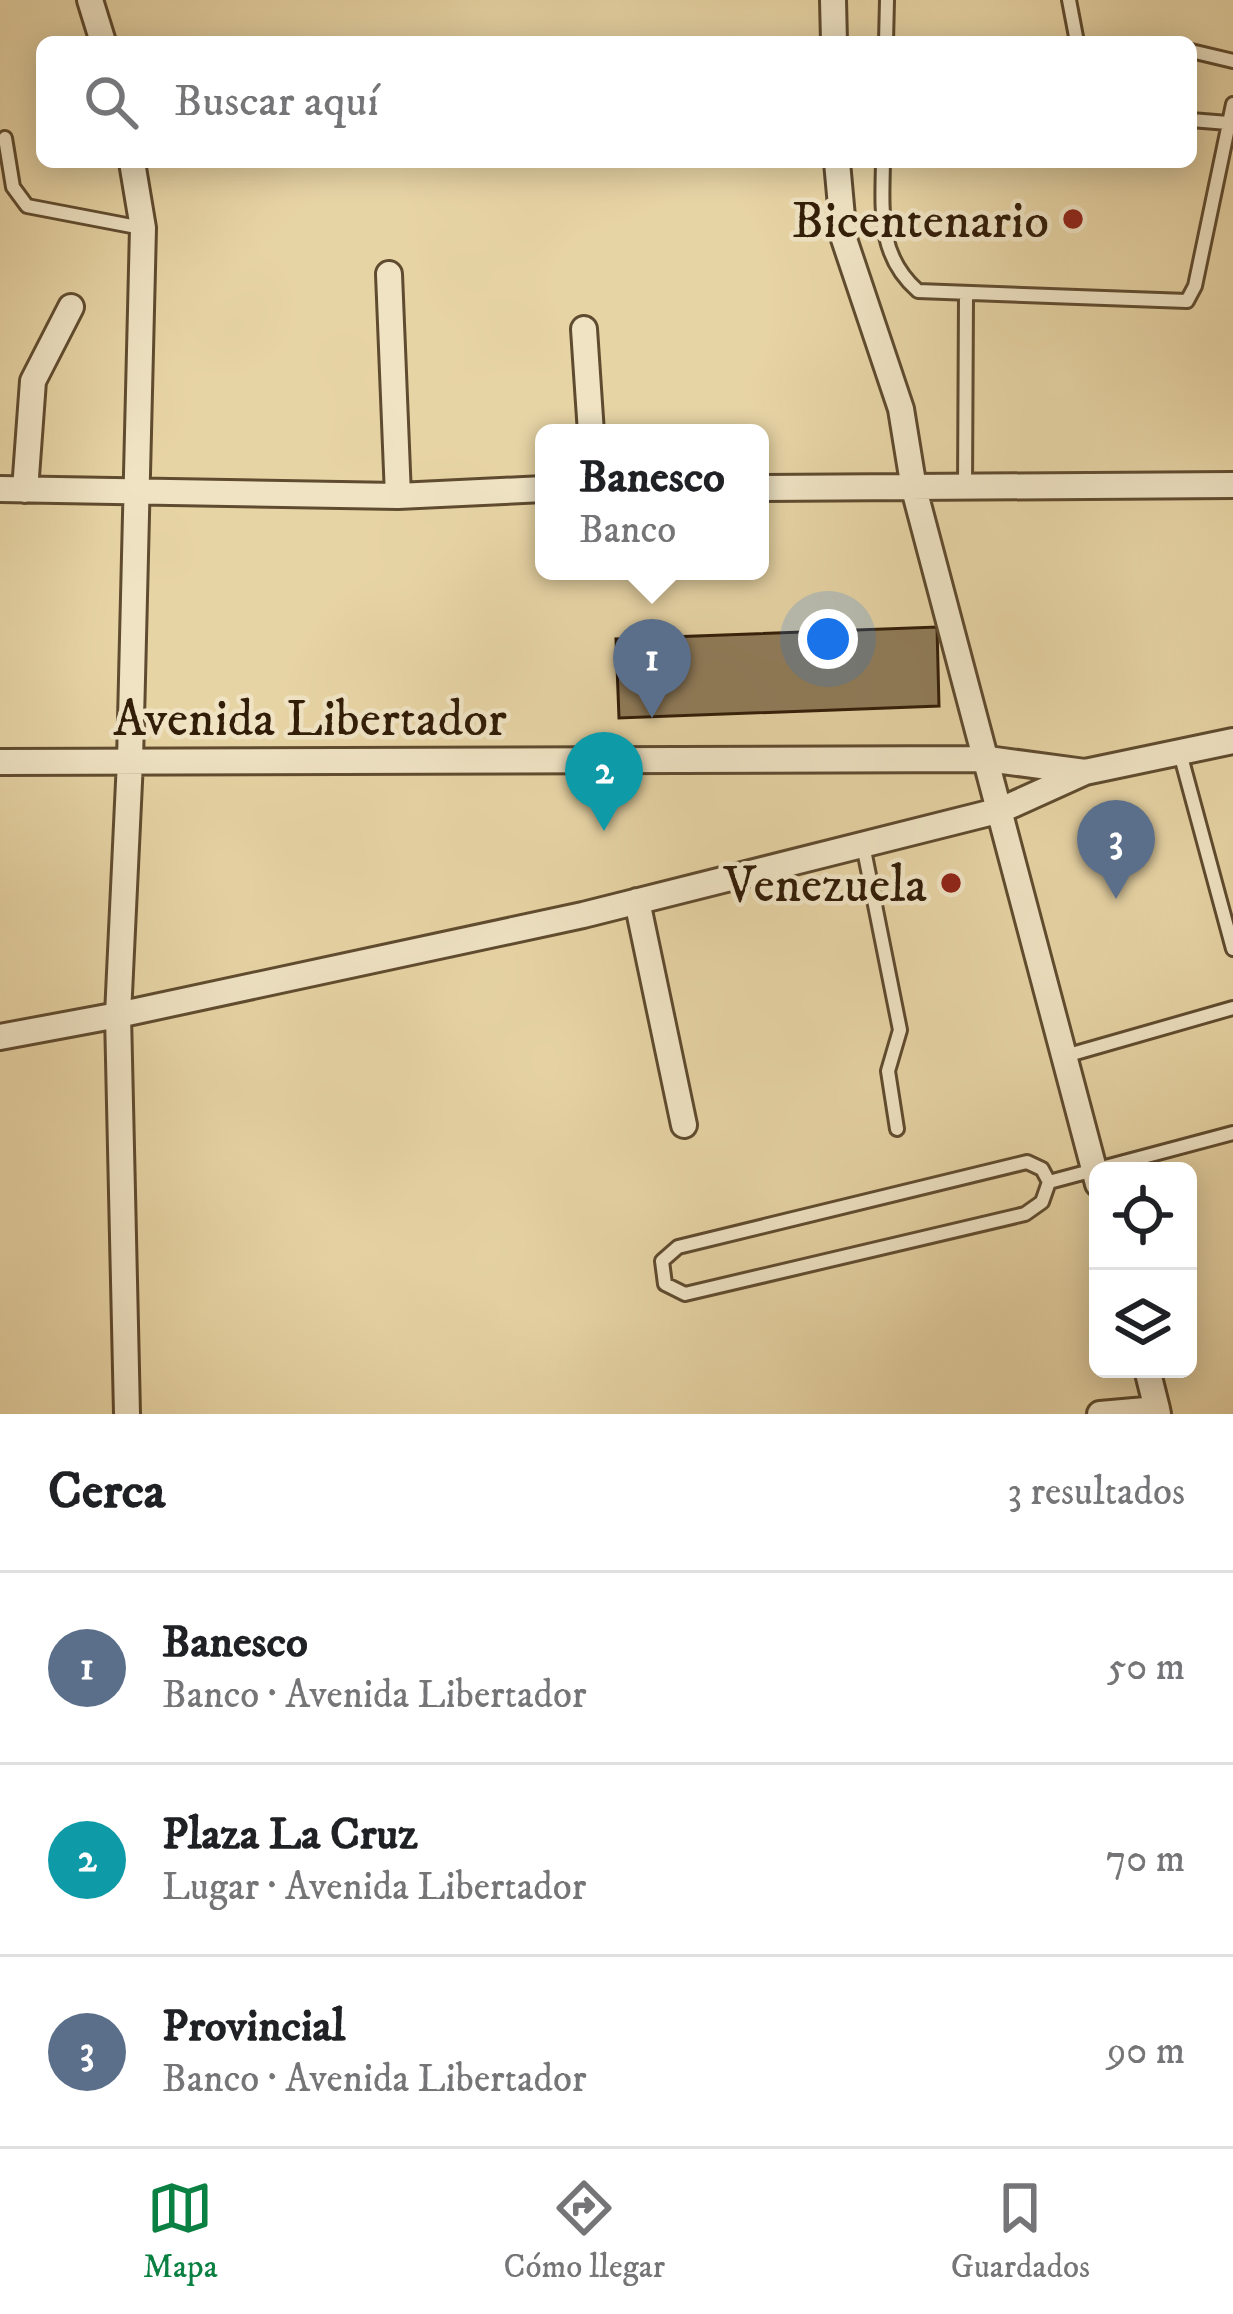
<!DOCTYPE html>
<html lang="es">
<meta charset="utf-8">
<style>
body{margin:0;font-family:"IM FELL DW Pica",serif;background:#f6f6f6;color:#202124}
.controls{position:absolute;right:36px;bottom:36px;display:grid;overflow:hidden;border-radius:18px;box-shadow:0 6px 30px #0003}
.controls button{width:108px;height:108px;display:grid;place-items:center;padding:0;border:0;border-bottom:3px solid #e0e0e0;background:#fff;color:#202124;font:60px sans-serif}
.you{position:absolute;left:828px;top:639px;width:42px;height:42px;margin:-30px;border:9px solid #fff;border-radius:50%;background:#1a73e8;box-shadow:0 0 0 18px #1a73e833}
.badge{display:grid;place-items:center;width:78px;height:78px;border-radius:50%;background:#0b8043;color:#fff;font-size:39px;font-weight:700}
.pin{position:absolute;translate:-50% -99px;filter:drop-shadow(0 3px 6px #0008)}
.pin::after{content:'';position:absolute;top:63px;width:42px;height:36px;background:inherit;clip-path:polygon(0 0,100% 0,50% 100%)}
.popup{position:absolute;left:535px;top:424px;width:234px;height:156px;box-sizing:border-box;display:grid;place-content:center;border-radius:18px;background:#fff;filter:drop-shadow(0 3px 9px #0005);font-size:39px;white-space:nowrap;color:#757577}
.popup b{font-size:45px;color:#202124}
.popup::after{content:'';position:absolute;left:50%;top:100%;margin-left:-24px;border:24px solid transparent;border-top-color:#fff}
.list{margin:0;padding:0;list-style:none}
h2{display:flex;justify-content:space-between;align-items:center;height:156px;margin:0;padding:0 48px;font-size:51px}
h2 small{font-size:39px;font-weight:400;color:#757577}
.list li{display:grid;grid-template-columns:78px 1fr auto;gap:36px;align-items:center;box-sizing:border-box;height:192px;padding:0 48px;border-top:3px solid #e0e0e0}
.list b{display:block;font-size:45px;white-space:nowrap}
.list p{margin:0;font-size:39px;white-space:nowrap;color:#757577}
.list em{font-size:39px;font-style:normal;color:#757577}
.icon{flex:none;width:66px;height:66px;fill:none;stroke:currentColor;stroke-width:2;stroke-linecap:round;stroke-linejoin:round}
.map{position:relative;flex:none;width:1233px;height:1414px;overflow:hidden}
.search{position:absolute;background:#fff;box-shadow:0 6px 30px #0003;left:36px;right:36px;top:36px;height:132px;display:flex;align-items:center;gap:30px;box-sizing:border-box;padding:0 42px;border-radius:18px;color:#757577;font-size:45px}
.sheet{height:732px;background:#fff}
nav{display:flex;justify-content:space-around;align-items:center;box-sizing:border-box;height:168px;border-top:3px solid #e0e0e0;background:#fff;font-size:33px;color:#757577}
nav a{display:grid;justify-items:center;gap:6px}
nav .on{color:#0b8043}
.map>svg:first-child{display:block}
.building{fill:#907c5a;stroke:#321d08;stroke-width:3}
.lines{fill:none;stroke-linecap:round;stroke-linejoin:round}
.service-casing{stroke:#5f4b2f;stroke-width:18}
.minor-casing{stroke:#5f4b2f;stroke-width:30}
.service{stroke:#efe3c4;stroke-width:12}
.minor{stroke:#efe3c4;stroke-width:24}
.poi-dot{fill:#8f2418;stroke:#efe3c4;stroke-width:4.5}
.labels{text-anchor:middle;stroke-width:9;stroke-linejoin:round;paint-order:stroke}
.poi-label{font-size:51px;fill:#321d08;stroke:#efe3c4;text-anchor:end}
.street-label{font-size:51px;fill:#321d08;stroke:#efe3c4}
</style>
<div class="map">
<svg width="1233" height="1414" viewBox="0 0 1233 1414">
<rect width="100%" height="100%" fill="#e7d4a5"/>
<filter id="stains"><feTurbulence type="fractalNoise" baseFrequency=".00167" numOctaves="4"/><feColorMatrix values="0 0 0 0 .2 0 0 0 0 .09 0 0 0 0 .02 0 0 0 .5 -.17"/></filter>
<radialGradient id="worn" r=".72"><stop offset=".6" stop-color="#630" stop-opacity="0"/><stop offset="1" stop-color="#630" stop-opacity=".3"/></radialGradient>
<path class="building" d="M937 627 939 706 619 718 616 639Z"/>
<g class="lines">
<g class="service-casing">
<path id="service" d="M1069 0 1077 42
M886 42 887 0
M1191 51 1233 61
M1191 120 1228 123
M5 138 13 187 27 206 142 228
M883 162C882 212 878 256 918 291L1187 301 1195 286 1233 104
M965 488 966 297
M1180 753 1233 949
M863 845 900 1030 888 1071 897 1129
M1065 1056 1233 1008
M1027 1162 1042 1169 1049 1182 1042 1202 1025 1214 685 1294 665 1284 662 1261 678 1247Z
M1049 1182 1233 1133"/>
</g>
<g class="minor-casing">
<path id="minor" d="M90 0 103 42
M833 0 834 42
M837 162 844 239 901 409 914 489 1098 1184
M389 274 398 496
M584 329 591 433
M760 488 1233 485
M0 489 398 496 544 489
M25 490 33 381 71 307
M0 762 988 759 1085 772 1233 741
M637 901 684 1125
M0 1037 118 1015 130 761 143 228 132 162
M1147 1369 1157 1409
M127 1414 118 1015 583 915 1001 810 1085 772
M1100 1414 1157 1409 1158 1414"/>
</g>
<use href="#service" class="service"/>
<use href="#minor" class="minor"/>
</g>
<g class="poi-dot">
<circle cx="1073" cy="219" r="12"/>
<circle cx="951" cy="883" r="12"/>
</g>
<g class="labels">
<g class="poi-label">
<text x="1049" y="237">Bicentenario</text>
<text x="927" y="901">Venezuela</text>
</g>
<g class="street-label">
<text x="310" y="735">Avenida Libertador</text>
</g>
</g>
<rect width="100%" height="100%" filter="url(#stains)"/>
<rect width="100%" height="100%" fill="url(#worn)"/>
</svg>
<div class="controls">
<button><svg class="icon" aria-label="locate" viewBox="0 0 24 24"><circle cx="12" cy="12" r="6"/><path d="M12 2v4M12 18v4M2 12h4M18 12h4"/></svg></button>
<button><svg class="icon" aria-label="layers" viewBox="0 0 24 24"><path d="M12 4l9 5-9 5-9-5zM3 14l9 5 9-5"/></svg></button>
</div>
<div class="you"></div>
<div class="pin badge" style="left:652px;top:718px;background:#5c6f8a">1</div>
<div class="popup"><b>Banesco</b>Banco</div>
<div class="pin badge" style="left:604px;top:831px;background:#0f9aa8">2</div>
<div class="pin badge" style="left:1116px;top:899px;background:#5c6f8a">3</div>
<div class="search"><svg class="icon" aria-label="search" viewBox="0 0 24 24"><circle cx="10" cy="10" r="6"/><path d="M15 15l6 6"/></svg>Buscar aquí</div>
</div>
<section class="sheet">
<h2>Cerca<small>3 resultados</small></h2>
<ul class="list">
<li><span class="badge" style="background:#5c6f8a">1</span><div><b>Banesco</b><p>Banco · Avenida Libertador</p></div><em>50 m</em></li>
<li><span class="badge" style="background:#0f9aa8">2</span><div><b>Plaza La Cruz</b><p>Lugar · Avenida Libertador</p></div><em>70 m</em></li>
<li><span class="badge" style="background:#5c6f8a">3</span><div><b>Provincial</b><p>Banco · Avenida Libertador</p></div><em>90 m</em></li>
</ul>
</section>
<nav>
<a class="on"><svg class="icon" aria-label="map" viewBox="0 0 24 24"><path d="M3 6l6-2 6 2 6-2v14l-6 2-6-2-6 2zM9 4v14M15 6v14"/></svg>Mapa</a>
<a><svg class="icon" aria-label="directions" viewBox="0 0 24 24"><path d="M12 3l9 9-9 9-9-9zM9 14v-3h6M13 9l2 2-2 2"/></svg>Cómo llegar</a>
<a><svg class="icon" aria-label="saved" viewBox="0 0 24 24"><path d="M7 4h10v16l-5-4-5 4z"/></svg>Guardados</a>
</nav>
